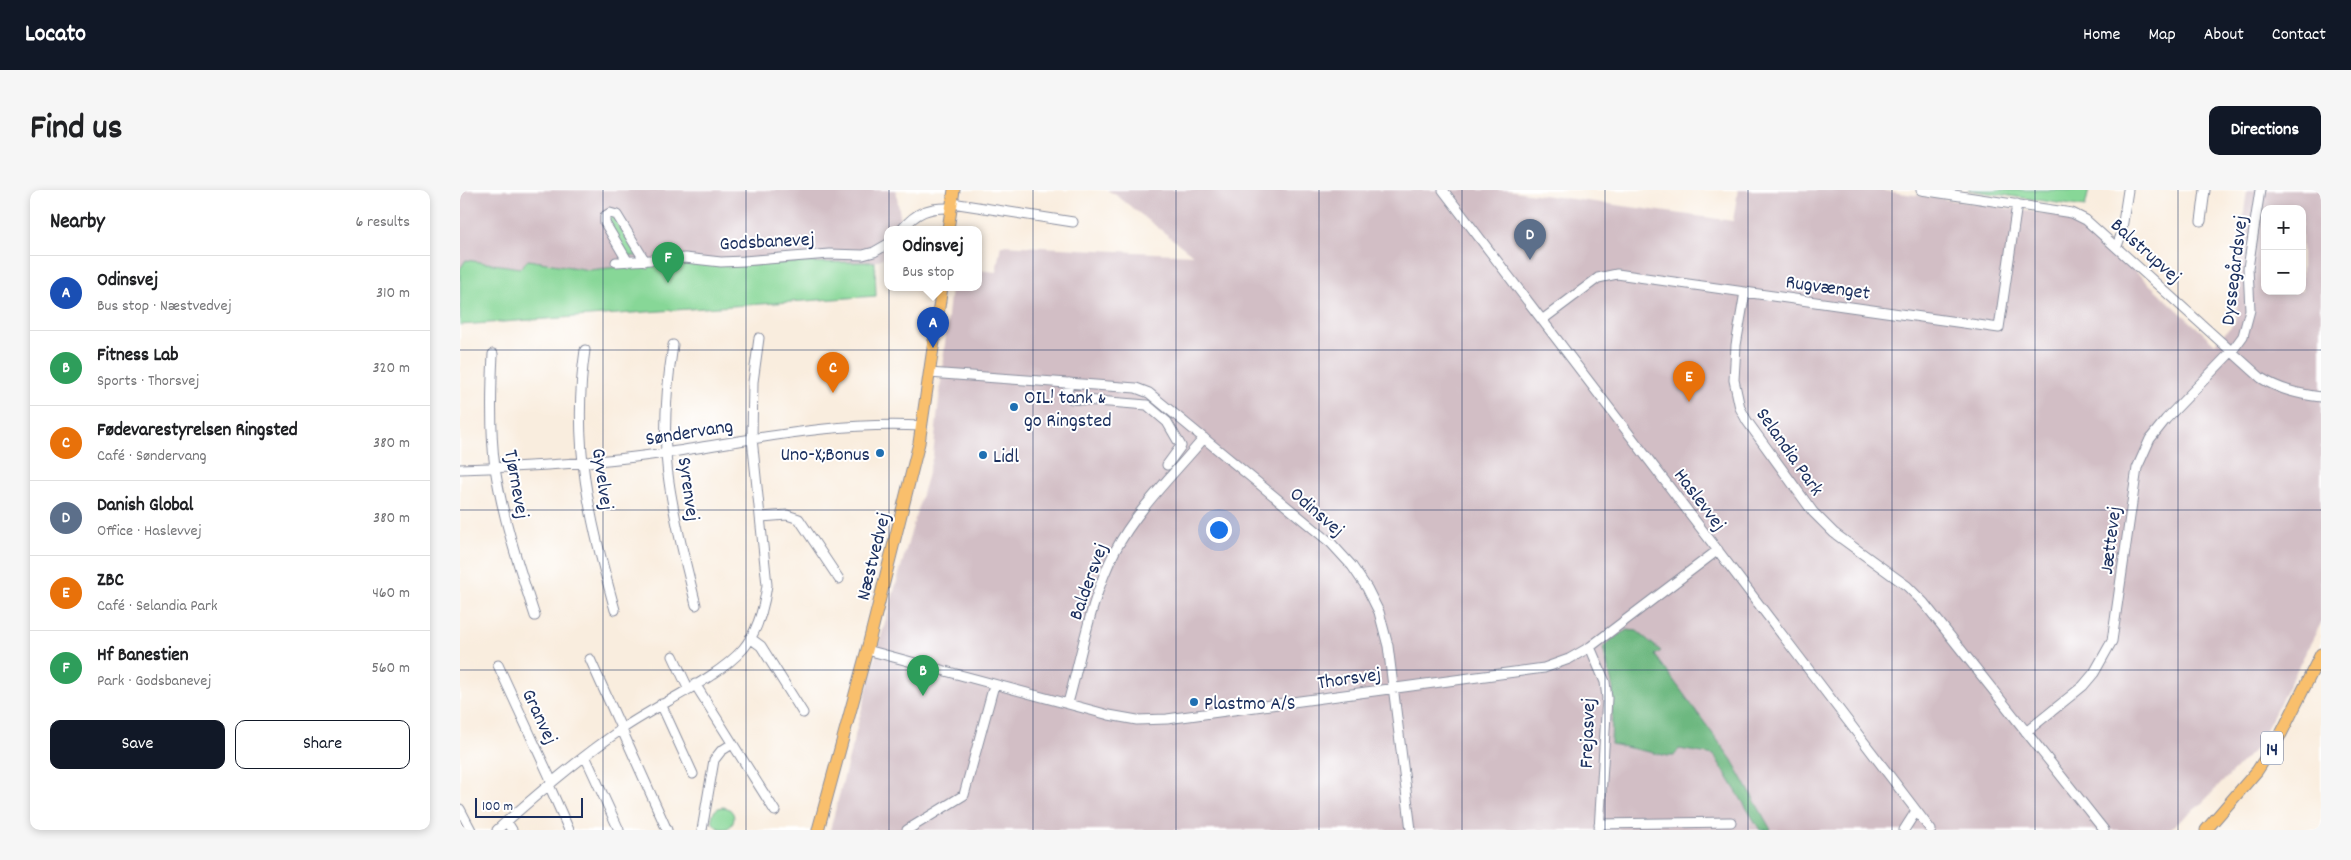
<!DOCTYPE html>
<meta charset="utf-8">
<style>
body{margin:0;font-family:Dekko,sans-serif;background:#f6f6f6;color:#202124}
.controls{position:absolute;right:15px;top:15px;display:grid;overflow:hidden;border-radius:10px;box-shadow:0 2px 8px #0003}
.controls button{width:45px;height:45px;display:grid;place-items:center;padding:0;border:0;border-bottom:1px solid #e0e0e0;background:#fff;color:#202124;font:25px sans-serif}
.scale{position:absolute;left:15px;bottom:12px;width:108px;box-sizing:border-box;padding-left:5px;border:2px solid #1b2f5e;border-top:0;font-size:14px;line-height:18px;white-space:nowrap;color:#1b2f5e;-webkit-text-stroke:4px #fff;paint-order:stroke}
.you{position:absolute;left:758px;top:339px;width:18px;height:18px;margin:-12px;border:4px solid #fff;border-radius:50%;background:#1a73e8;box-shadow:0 0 0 8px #1a73e833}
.badge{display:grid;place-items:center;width:32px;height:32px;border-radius:50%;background:#111827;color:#fff;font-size:16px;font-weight:700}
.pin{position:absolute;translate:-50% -41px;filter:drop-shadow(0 1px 2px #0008)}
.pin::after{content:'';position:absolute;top:26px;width:18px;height:15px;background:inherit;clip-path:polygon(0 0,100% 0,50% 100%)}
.popup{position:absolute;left:424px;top:36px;width:98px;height:65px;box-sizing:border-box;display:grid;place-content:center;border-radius:10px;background:#fff;filter:drop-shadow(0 1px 4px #0005);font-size:16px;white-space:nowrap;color:#757577}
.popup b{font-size:19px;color:#202124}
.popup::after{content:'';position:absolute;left:50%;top:100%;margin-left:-10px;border:10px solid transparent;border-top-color:#fff}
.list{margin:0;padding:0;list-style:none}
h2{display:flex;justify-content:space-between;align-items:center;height:65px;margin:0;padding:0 20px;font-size:21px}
h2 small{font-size:16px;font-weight:400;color:#757577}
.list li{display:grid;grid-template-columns:32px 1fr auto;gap:15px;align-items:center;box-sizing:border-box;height:75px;padding:0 20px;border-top:1px solid #e0e0e0}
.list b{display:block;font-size:19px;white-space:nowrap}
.list p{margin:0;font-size:16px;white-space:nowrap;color:#757577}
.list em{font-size:16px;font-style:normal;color:#757577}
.actions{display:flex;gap:10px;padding:15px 20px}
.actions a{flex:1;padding:11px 0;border:1px solid #111827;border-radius:10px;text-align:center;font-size:18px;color:#111827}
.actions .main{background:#111827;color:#fff}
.map{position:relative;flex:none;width:1861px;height:640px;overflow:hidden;border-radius:10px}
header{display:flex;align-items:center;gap:30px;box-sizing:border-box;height:70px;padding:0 25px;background:#111827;color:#fff}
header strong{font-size:24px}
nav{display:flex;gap:28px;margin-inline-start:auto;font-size:18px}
.intro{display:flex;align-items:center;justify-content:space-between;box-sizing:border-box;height:120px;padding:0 30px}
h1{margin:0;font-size:35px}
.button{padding:12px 22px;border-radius:10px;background:#111827;color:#fff;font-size:18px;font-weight:700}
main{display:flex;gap:30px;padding:0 30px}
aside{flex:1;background:#fff;border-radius:10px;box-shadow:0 2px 8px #0003}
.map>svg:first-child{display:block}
.industrial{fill:#d2bec5;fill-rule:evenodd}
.green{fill:#87d797;stroke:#51837a}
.forest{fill:#6db880;stroke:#44746f}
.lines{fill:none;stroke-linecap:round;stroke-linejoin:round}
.minor-casing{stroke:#8a8e9e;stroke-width:11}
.major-casing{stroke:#8a8e9e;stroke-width:13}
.minor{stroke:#fff;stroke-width:9}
.major{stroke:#f9bf6c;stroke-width:11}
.grid{fill:none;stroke:#1b2f5e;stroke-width:1;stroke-opacity:0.55}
.poi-dot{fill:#1f6fb2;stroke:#fff;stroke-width:2}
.labels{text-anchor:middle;stroke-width:4;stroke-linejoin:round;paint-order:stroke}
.shield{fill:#fff;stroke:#5f6d8e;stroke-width:1}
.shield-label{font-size:19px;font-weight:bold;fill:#1b2f5e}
.street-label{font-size:20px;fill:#1b2f5e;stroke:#fff}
.poi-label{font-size:20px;fill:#1b2f5e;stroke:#fff;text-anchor:start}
</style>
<header>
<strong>Locato</strong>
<nav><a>Home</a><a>Map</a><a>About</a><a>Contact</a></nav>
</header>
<div class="intro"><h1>Find us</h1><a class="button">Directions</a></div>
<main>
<aside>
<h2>Nearby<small>6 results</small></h2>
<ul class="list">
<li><span class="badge" style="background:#1a4fb4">A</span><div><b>Odinsvej</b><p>Bus stop · Næstvedvej</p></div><em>310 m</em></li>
<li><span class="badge" style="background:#2e9e5b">B</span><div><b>Fitness Lab</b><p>Sports · Thorsvej</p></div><em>320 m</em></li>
<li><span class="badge" style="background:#e8710a">C</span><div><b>Fødevarestyrelsen Ringsted</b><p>Café · Søndervang</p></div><em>380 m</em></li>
<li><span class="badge" style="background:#5c6f8a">D</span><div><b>Danish Global</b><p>Office · Haslevvej</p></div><em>380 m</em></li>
<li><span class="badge" style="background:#e8710a">E</span><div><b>ZBC</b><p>Café · Selandia Park</p></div><em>460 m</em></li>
<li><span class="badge" style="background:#2e9e5b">F</span><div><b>Hf Banestien</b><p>Park · Godsbanevej</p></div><em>560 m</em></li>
</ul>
<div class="actions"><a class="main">Save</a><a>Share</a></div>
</aside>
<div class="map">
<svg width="1861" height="640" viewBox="0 0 1861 640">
<rect width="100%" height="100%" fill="#fff"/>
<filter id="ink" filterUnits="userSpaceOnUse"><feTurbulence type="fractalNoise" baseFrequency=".02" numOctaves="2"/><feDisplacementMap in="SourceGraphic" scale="10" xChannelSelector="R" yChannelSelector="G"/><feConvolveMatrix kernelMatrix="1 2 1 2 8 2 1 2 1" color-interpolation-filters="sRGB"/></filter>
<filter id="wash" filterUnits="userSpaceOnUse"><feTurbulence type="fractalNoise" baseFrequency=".0096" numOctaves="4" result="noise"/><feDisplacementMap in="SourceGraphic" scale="20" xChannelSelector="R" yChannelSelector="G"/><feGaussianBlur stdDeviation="1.12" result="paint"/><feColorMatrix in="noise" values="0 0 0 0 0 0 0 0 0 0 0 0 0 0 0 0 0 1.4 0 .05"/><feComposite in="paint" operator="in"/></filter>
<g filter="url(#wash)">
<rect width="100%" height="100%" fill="#f9edde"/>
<path class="industrial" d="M0 0H436L442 39H428V65L415 72 189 74 129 80 68 70 60 78 6 70 0 79Z
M647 0H1047L1273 31 1278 0H1419L1602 26 1631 41 1755 154 1775 132 1777 115 1775 90 1787 0H1861V433L1797 557 1740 615 1708 640H370L420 450 473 266 491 97H518V80L536 82 541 55 733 65 656 5ZM1805 19H1842V101H1805Z"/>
<path class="green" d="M1508 0H1629L1625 17Z
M152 25 178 66H168L148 33V27Z
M6 70 60 78 68 70 129 80 189 74 415 72 416 106 0 135V79Z
M252 628a11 11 0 1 1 22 0a11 11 0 1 1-22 0Z"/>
<path class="forest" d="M1167 440 1177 441 1201 461 1195 465 1272 570 1311 640H1300L1254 565 1219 559 1214 566H1208L1151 554 1153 498 1143 458 1148 452Z"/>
</g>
<g filter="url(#ink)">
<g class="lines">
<g class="minor-casing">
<path id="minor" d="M983 0 1471 640
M1461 0 1612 23 1626 30 1801 188C1820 200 1839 204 1861 207
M492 13 613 32
M1741 31 1745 0
M442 39C457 22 468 17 491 18
M1657 56 1661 45 1668 0
M156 72 225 68 261 72 284 71 369 64 403 65 414 62 428 54
M168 72 145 33V26L150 23 157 25 185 71
M1285 102 1276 155 1274 190 1280 218 1287 231 1353 322 1374 343 1447 396 1464 413 1644 640
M1082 130 1138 88 1157 84 1539 138 1557 14
M213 155C206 200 202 247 209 292 215 334 226 374 236 415
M125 160C111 256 130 329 155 420
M33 164C31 202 30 241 35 278 43 329 59 377 75 426
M469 183 676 198 689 203 871 353 892 376 907 398 919 422 928 456 951 640
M609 193 607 204 612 209 687 215 707 232 721 256 707 275
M0 279C68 277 137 273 205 263 292 250 373 231 462 236
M301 327 327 325 339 329 379 389
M290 448 301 456 343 523
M1130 457 1145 492 1147 508 1139 640
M407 460 649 525 677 530 707 529 1084 478 1109 469 1130 457 1258 360
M213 466 228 498
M130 469 207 640
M38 475 92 592
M235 494 315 621
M608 513C622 463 631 407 655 361 677 319 714 284 744 248
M201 514 233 584
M1566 542 1623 496 1634 483 1652 451 1677 278 1690 249 1706 229 1772 161 1783 146 1790 120 1788 78 1800 0
M125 566 159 640
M89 595 109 640
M0 619 11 640
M47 632 52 640
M1139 634 1271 632
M37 640C77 604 118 569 162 539 196 515 257 489 283 459 298 441 304 418 307 395L292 248 293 192 299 148
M242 640 254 570 261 561 272 554
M447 640 504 605 534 495
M1444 640 1456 621"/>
</g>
<g class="major-casing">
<path id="major" d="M488 39 494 0
M358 640 407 460 459 253 482 97
M1746 640 1797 581 1821 544 1861 464"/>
</g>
<use href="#minor" class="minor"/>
<use href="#major" class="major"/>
</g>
</g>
<path class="grid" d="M143 0V640M286 0V640M429 0V640M573 0V640M716 0V640M859 0V640M1002 0V640M1145 0V640M1288 0V640M1432 0V640M1575 0V640M1718 0V640M0 160H1861M0 320H1861M0 480H1861"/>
<g class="poi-dot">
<circle cx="554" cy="217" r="5"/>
<circle cx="420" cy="263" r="5"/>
<circle cx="523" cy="265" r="5"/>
<circle cx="734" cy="512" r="5"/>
</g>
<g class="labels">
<rect class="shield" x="1801" y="541.5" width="22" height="33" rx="4"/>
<g class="shield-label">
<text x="1812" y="565">14</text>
</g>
<g class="street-label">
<text transform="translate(307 50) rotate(-3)" y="7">Godsbanevej</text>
<text transform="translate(1687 60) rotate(42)" y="7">Balstrupvej</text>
<text transform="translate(1773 80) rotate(-83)" y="7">Dyssegårdsvej</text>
<text transform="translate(1368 96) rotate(8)" y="7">Rugvænget</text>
<text transform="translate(229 241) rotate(-9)" y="7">Søndervang</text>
<text transform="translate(1331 261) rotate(55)" y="7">Selandia Park</text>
<text transform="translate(144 289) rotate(82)" y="7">Gyvelvej</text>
<text transform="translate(58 294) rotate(80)" y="7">Tjørnevej</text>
<text transform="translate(230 299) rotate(82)" y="7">Syrenvej</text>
<text transform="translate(1241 309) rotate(53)" y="7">Haslevvej</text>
<text transform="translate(858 321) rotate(41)" y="7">Odinsvej</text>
<text transform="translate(1649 350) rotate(-83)" y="7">Jættevej</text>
<text transform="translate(412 366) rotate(-76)" y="7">Næstvedvej</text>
<text transform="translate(627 391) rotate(-70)" y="7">Baldersvej</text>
<text transform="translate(889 487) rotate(-8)" y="7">Thorsvej</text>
<text transform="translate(81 526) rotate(65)" y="7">Granvej</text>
<text transform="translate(1126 543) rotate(-88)" y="7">Frejasvej</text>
</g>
<g class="poi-label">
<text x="564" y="213">OIL! tank &amp;<tspan x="564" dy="23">go Ringsted</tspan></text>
<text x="410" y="270" text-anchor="end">Uno-X;Bonus</text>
<text x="533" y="272">Lidl</text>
<text x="744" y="519">Plastmo A/S</text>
</g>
</g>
</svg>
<div class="controls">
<button>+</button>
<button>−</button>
</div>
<div class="scale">100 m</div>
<div class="you"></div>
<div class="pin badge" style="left:473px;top:158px;background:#1a4fb4">A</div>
<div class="popup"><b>Odinsvej</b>Bus stop</div>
<div class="pin badge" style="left:463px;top:506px;background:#2e9e5b">B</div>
<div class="pin badge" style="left:373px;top:203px;background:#e8710a">C</div>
<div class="pin badge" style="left:1070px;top:70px;background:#5c6f8a">D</div>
<div class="pin badge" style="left:1229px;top:212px;background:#e8710a">E</div>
<div class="pin badge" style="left:208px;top:93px;background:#2e9e5b">F</div>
</div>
</main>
